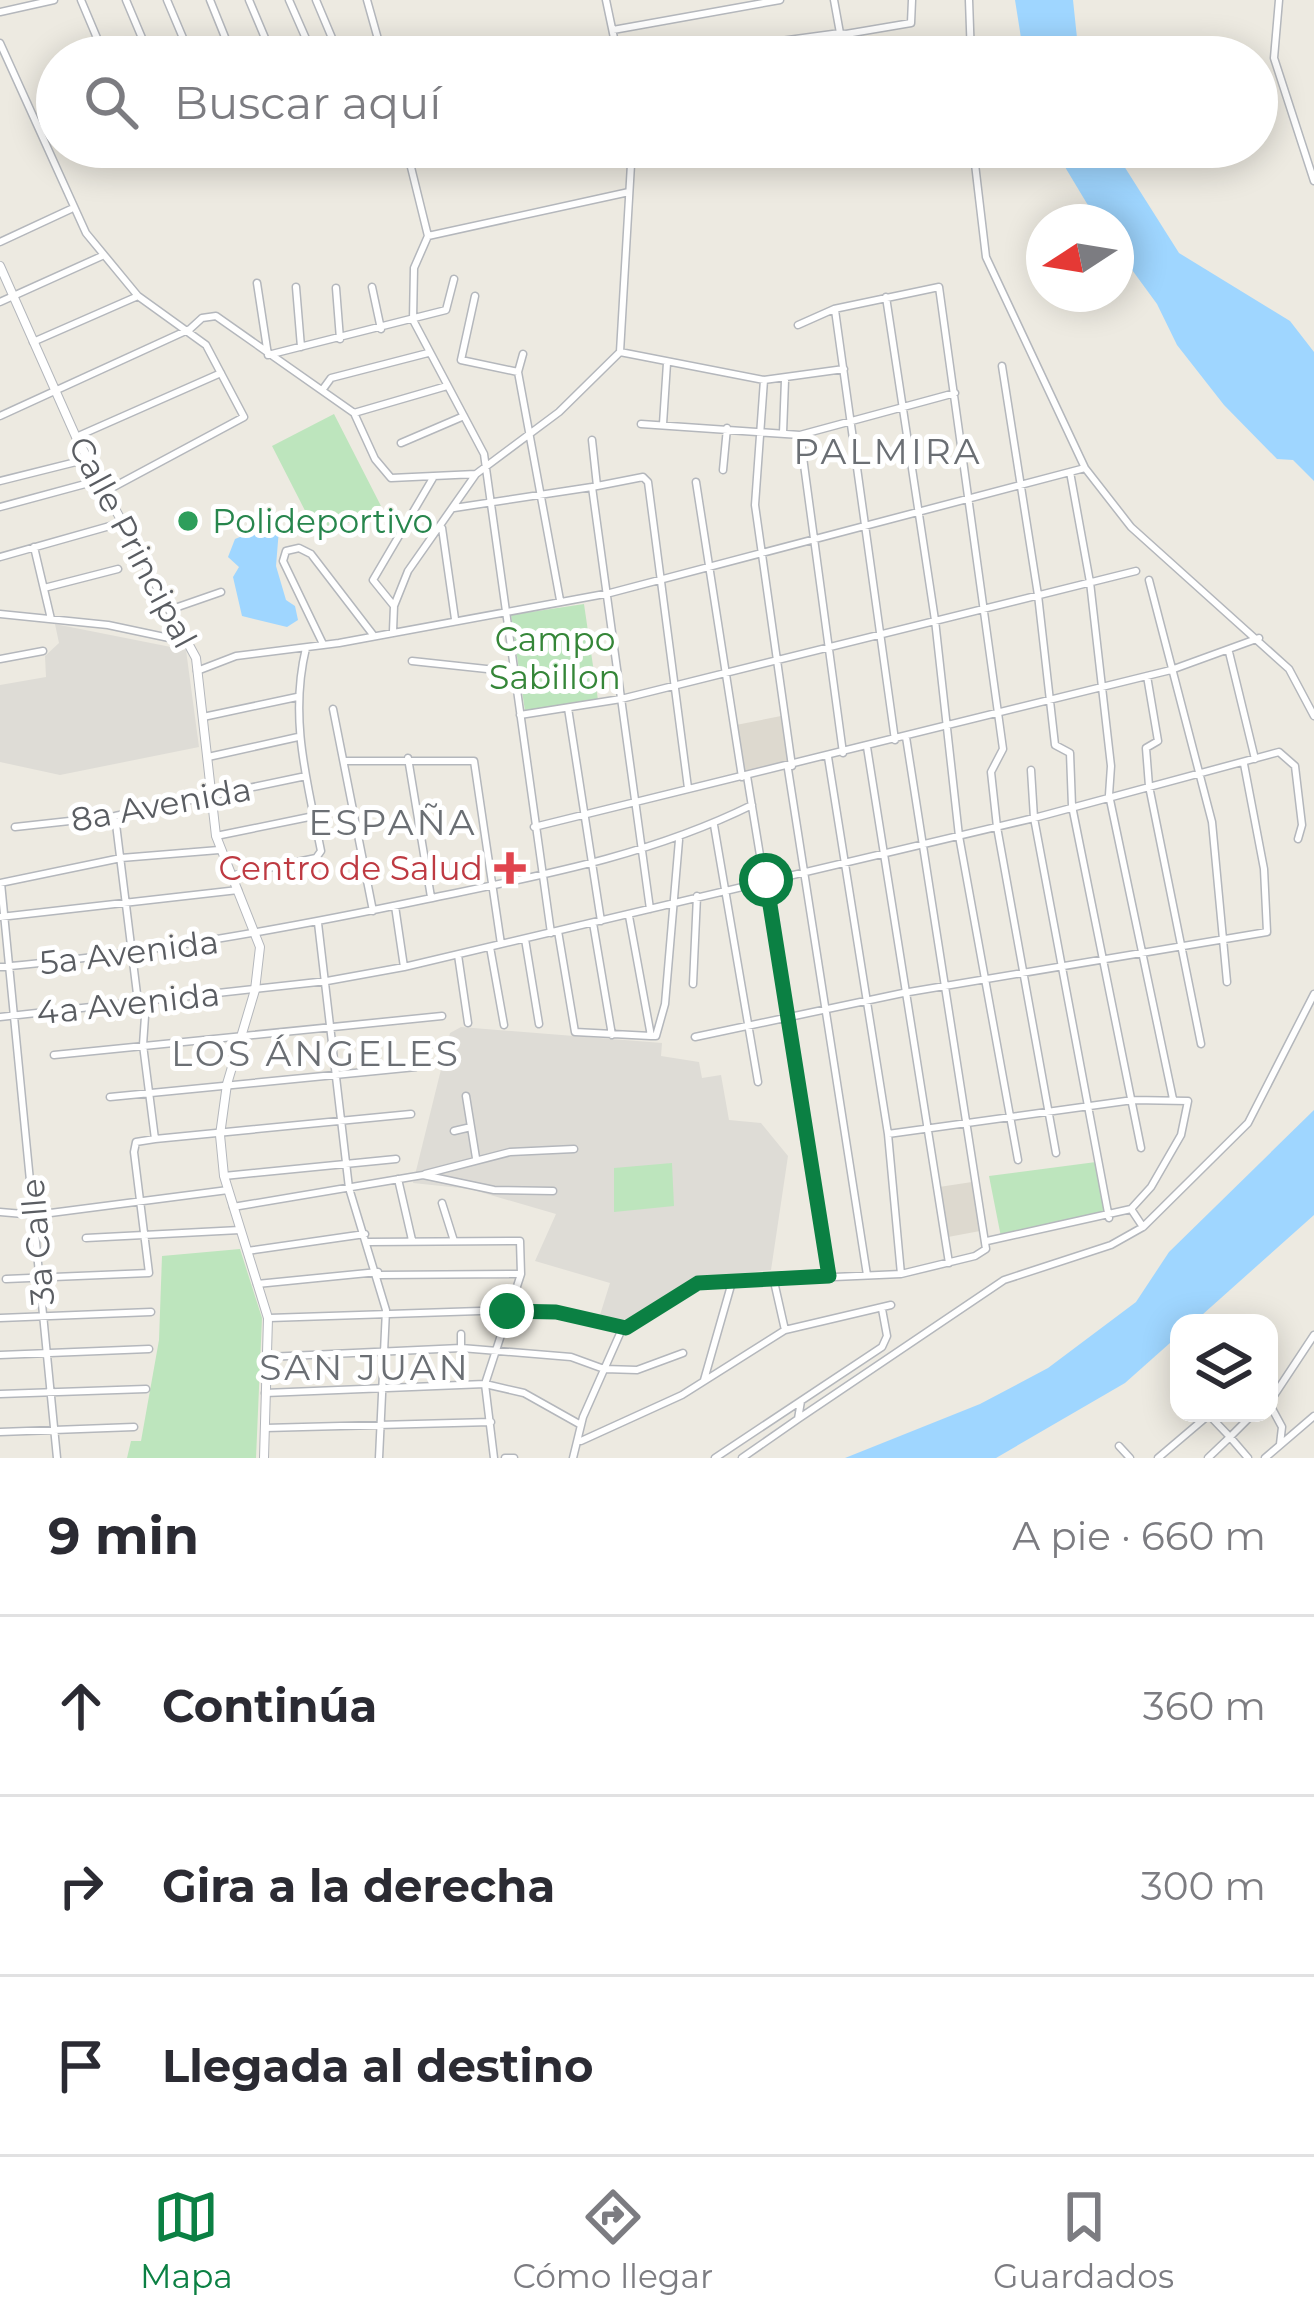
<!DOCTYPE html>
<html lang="es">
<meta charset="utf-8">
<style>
body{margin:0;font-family:Montserrat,sans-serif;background:#f7f7f7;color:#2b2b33}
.controls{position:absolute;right:36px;bottom:36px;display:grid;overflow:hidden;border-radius:24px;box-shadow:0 6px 30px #0003}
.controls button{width:108px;height:108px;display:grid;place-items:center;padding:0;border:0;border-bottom:3px solid #e1e1e2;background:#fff;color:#2b2b33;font:60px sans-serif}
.compass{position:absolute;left:1026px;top:204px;width:108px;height:108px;border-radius:50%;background:#fff;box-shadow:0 6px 30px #0003;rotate:258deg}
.stop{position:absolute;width:36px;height:36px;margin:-27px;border:9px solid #0b8043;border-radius:50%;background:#fff}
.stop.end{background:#0b8043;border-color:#fff;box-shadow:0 3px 12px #0008}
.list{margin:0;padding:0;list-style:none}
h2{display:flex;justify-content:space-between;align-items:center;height:156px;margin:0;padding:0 48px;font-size:51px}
h2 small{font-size:39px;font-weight:400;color:#7c7c81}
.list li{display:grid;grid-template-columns:78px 1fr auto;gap:36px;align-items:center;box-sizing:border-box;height:180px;padding:0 48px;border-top:3px solid #e1e1e2}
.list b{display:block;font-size:45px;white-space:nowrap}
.list em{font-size:39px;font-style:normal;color:#7c7c81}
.icon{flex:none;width:66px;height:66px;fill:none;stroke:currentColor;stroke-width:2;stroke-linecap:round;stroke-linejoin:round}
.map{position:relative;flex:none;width:1314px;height:1458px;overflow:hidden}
.search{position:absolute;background:#fff;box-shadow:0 6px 30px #0003;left:36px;right:36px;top:36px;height:132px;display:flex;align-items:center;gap:30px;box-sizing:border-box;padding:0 42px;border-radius:66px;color:#7c7c81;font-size:45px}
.sheet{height:696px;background:#fff}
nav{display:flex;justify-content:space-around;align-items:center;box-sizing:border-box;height:168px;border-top:3px solid #e1e1e2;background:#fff;font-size:33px;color:#7c7c81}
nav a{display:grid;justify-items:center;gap:6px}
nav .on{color:#0b8043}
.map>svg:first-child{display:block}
.industrial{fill:#dedcd6}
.education{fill:#ddd9cf}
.green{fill:#bde5bd}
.water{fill:#9fd6ff}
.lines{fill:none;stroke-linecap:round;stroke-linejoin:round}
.minor-casing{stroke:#b4b7bc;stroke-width:9}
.tertiary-casing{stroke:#b4b7bc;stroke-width:10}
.minor{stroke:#fff;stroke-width:6}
.tertiary{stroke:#fff;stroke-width:8}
.route{stroke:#0b8043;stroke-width:15}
.leisure-dot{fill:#2e9e5b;stroke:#fff;stroke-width:4.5}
.health-dot{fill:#e0444e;stroke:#fff;stroke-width:4.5}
.labels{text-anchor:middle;stroke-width:10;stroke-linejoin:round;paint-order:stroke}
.leisure-label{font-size:33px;fill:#27864d;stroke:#fff;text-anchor:start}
.street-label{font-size:33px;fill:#5a5d62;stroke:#fff}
.park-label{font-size:33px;fill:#358638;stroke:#fff}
.health-label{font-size:33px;fill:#be3a42;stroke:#fff;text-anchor:end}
.neighbourhood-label{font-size:36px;letter-spacing:3px;fill:#6b6f74;stroke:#fff}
</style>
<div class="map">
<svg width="1314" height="1458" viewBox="0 0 1314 1458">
<rect width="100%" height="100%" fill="#edeae1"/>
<path class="industrial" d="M55 624 186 650 199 747 60 775 0 762V685L46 677 45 656 59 643Z
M461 1027 662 1043 661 1056 699 1062 702 1078 721 1075 729 1120 761 1123 788 1156 771 1270 697 1279 627 1324 600 1315 610 1283 535 1261 556 1214 470 1189 413 1183 450 1033Z"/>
<path class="education" d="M781 716 788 761 744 771 736 725Z
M972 1182 980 1231 948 1237 939 1187Z"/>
<path class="green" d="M334 414 381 506 319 538 272 446Z
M584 604 598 700 525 711 511 615Z
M1096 1162 1105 1214 1001 1237 989 1176Z
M672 1163 674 1206 614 1212V1168Z
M240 1249 262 1318 256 1458H127L131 1441H141L159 1340 162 1256Z"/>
<path class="water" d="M1015 0H1073L1079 57H1024Z
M1053 147H1112L1179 253 1290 321 1314 352V481L1293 460 1277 459 1224 405 1177 345 1157 304 1116 248V222H1098Z
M266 526 279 529 276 566 286 600 295 606 298 620 287 627 242 616 233 577 239 567 228 557 235 539Z
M1314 1110V1215L1193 1323H1179V1335L1125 1383 996 1458H845L980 1404 1048 1368 1136 1302 1169 1252Z"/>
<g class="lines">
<g class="minor-casing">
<path id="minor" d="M81 0 105 57
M126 0 150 57
M167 0 191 57
M210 0 233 57
M249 0 273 57
M289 0 314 57
M316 0 340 57
M367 0 383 57
M606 0 618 57
M834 0 840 33 846 34 911 23 912 0
M969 0 971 57
M1279 0 1274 58 1314 181
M0 12 54 0
M613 30 780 0
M0 43 86 233 138 296 206 345 244 417 106 491
M736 57 737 47 840 33
M144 147 146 152 158 147
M406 147 428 236
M973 147 986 257 1085 468 1131 527 1289 669 1314 716
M0 242 71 209
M257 283 268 355 446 310 454 279
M296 287 301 347
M372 287 381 329
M336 288 340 339
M475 296 461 360 518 372
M886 297 935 620 959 836 1018 1160
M0 302 102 256
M835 310 895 740
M798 325 834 309 939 287 1003 749 991 772 997 827 1056 1153
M33 342 138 296
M620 352 764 380 844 369
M523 354 518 372 560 600
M1002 366 1038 595 1055 745 1070 753 1072 806 1141 1148
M764 380 755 505 792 766
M323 389 331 378 428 353
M354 413 447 386
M0 416 190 329 202 318 216 316 354 413 375 459 391 478 476 474 559 412 620 352 632 147
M641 424 800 435 955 393
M663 424 667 363
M783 433 785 380
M800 435 843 753
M76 437 221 373
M592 440 597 486 592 487 650 909
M401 443 464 416
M723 470 727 428
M1070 472 1090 582 1111 766 1109 795 1173 1099
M0 481 88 459
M696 482 742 777
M597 486 643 477 648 482 688 788
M0 507 100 480
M454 508 592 487
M442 528 455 619
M34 547 51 619
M0 557 124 522
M1149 580 1212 822 1227 982
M44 588 118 569
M394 606 408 571 476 474
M172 609 221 592
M0 614 108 625 188 642
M393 631 394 606 373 580 433 478
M323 644 283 561 286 551 299 548 311 554 374 636
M1229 652 1255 759
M0 659 43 651
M412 661 514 672
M197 671 236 656 339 643 610 593 1085 468
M1147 676 1158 741 1146 748 1149 786 1201 1044
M568 708 601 921
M333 709 373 911
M520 715 621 699 1136 571
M203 717 297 697
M867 747 949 1263
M208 757 298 737
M828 757 888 1134 901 1274
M408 758 431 897
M345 761H474L501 944
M788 769 867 1275
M1031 770 1034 818 1109 1218
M747 776 829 1276
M115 816 138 1002
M714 825 758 1082
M15 827 115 816 306 776
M534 827 1171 670 1259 638
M216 836 314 816
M231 876 316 858 321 851C307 781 289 718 306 648
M0 883 121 858 219 850
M1 883 57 1458
M395 906 404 967
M629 916 651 1036
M0 917 238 890
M318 923 349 1188 386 1310 379 1458
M593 923 612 1035
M558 931 575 1032 651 1036
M551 933 484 454 413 320 414 268 428 236 629 192
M525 939 539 1024
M490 947 504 1025
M458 955 468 1023
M0 967C145 954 284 929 427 899 538 876 649 856 752 805
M693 984 697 896
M0 1017 327 981 404 967 1034 818 1279 752 1295 766 1302 825 1298 839
M651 1036H656L665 1004 679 840
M695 1037 903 993 1267 932 1264 869 1244 764
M54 1055 442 1016
M466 1096 476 1158
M110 1097 416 1067
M454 1131 471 1127
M888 1134 1133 1100 1188 1101 1181 1135 1151 1187 1131 1209 987 1241
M155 1139 411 1114
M425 1174 510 1152 574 1149
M224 1176 396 1159
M398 1179 412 1240
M442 1203 454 1241
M233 1207 423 1175 494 1190 553 1191
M0 1212 35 1215 228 1190
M1143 1227 1248 1123 1314 994
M86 1238 240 1230
M368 1242 520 1241 521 1274 485 1384 494 1458
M247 1251 365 1234
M379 1275 520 1274
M773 1277 785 1330
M6 1279 149 1273 134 1152 136 1142 155 1139 143 1045 146 1002
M257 1284 378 1272
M0 1318 151 1312
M269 1318 513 1310 556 1312 626 1328 698 1283 901 1274 975 1256 986 1249 906 737
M461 1348V1334
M0 1355 149 1349
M267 1357 461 1348 571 1357 604 1369 637 1370 683 1353
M704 1380 732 1282
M265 1393 485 1384 524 1393 581 1425
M0 1394 146 1389
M1269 1403 1314 1335
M1269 1403 1282 1427 1280 1444
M1207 1413 1230 1437 1254 1413
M798 1419 1004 1280 1111 1245 1143 1227 1131 1209
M265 1428 491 1422
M0 1432 134 1427
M581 1441 682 1395 785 1330 891 1305
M1119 1446 1130 1458
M505 1458H514
M573 1458 583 1417 622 1329
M715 1458 882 1347 887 1336 882 1309
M742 1458 798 1419 801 1401
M1158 1458 1211 1413
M1208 1458 1230 1437 1248 1458
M1265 1458 1314 1416"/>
</g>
<g class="tertiary-casing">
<path id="tertiary" d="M0 266 76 437 196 658 216 836 260 947 255 990 227 1084 220 1135 224 1176 268 1318 264 1458"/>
</g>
<use href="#minor" class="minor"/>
<use href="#tertiary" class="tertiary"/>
</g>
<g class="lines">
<path class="route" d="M507 1311 556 1312 626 1328 698 1283 829 1276 766 880"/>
</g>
<circle class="leisure-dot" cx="188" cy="521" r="12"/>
<path class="health-dot" d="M504 850h12v12h12v12h-12v12h-12v-12h-12v-12h12z"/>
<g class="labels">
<g class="leisure-label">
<text x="212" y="533">Polideportivo</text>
</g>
<g class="street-label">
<text transform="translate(133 542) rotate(62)" y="12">Calle Principal</text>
<text transform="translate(161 804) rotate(-10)" y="12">8a Avenida</text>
<text transform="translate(129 952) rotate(-7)" y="12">5a Avenida</text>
<text transform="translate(128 1003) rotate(-6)" y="12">4a Avenida</text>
<text transform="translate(37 1242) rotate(-95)" y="12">3a Calle</text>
</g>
<g class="park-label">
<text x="555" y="651">Campo<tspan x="555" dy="38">Sabillon</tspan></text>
</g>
<g class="health-label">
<text x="483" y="880">Centro de Salud</text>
</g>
<g class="neighbourhood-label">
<text x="888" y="464">PALMIRA</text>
<text x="393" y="835">ESPAÑA</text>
<text x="316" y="1066">LOS ÁNGELES</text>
<text x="365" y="1380">SAN JUAN</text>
</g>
</g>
</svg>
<div class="controls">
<button><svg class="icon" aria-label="layers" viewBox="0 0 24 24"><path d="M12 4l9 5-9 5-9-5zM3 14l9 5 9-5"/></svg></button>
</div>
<svg class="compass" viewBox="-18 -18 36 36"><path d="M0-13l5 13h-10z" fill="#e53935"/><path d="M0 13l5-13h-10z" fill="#7c7c81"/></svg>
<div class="stop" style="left:766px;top:880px"></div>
<div class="stop end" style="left:507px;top:1311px"></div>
<div class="search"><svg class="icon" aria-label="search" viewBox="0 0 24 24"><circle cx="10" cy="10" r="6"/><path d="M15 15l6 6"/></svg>Buscar aquí</div>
</div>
<section class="sheet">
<h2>9 min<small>A pie · 660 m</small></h2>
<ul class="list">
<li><svg class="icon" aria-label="ahead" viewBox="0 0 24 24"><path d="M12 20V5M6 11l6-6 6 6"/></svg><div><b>Continúa</b></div><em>360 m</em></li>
<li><svg class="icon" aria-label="right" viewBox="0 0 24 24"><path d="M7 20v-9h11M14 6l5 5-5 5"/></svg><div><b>Gira a la derecha</b></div><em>300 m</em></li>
<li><svg class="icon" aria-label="arrive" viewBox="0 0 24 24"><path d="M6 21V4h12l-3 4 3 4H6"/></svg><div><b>Llegada al destino</b></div></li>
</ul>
</section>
<nav>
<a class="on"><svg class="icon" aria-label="map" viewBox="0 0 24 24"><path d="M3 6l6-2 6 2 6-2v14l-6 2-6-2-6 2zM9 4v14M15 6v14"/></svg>Mapa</a>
<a><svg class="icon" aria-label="directions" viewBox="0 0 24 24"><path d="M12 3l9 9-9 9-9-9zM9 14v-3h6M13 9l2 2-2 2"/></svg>Cómo llegar</a>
<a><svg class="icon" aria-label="saved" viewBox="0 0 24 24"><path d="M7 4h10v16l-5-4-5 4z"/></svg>Guardados</a>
</nav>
